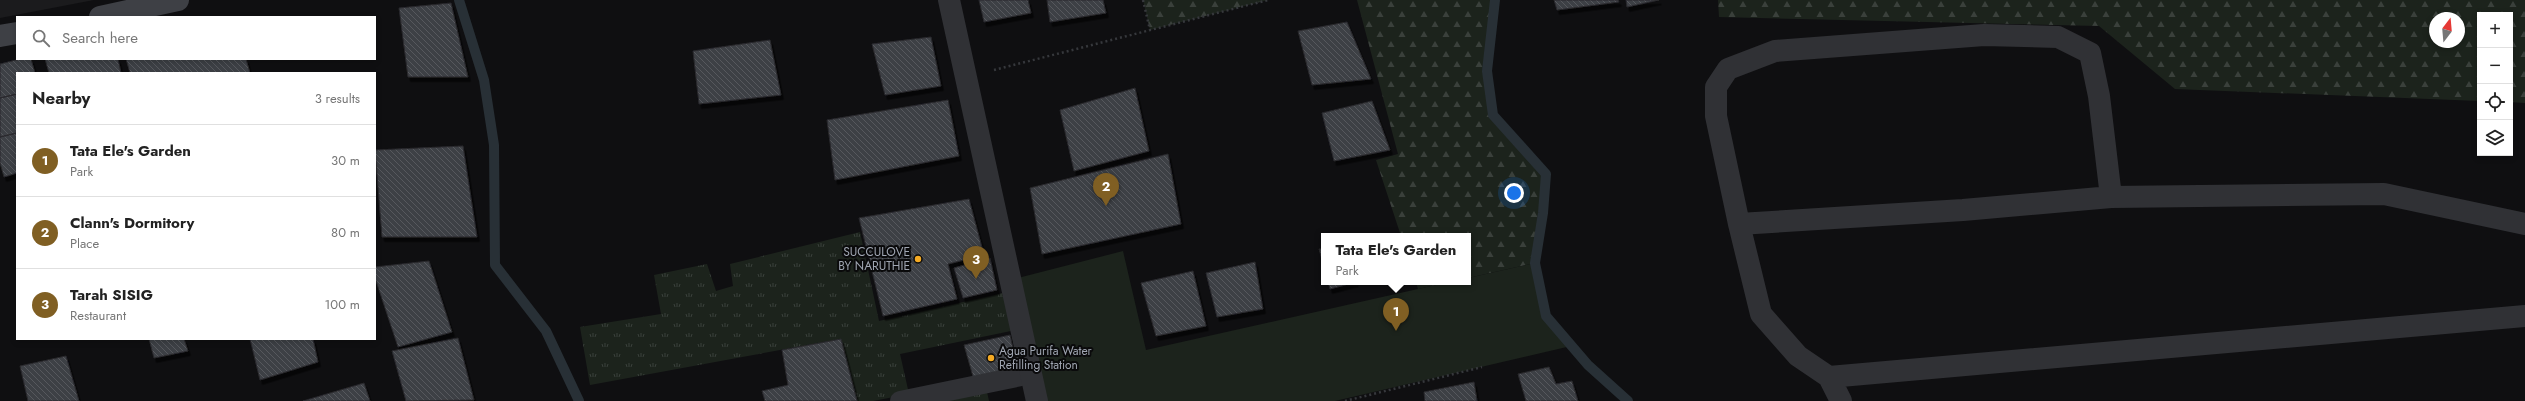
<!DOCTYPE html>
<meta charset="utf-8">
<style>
body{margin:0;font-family:Jost,sans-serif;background:#f2f2f2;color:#222}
.controls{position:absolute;right:12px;top:12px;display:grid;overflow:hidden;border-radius:0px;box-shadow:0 2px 6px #0003}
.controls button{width:36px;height:36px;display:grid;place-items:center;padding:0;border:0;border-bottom:1px solid #e0e0e0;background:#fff;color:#222;font:20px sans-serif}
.compass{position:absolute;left:2429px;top:12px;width:36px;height:36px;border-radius:50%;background:#fff;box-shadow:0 2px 6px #0003;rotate:16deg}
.you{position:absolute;left:1514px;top:193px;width:14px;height:14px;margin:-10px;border:3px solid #fff;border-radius:50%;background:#1a73e8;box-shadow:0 0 0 6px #1a73e833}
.badge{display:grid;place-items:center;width:26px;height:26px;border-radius:50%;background:#805f23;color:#fff;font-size:13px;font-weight:700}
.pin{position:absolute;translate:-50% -33px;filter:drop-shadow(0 1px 2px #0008)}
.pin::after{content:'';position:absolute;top:21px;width:14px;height:12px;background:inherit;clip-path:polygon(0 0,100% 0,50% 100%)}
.popup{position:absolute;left:1321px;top:233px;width:150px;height:52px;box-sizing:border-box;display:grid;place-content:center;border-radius:0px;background:#fff;filter:drop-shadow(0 1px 3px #0005);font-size:13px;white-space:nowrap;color:#767676}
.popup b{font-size:15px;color:#222}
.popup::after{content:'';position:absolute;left:50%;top:100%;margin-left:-8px;border:8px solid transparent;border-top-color:#fff}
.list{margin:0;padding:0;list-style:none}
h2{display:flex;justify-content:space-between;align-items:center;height:52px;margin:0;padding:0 16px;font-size:17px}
h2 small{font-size:13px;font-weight:400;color:#767676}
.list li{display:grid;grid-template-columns:26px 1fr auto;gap:12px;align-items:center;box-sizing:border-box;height:72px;padding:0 16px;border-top:1px solid #e0e0e0}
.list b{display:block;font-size:15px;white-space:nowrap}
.list p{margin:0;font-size:13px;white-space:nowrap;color:#767676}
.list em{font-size:13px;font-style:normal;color:#767676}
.icon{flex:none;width:22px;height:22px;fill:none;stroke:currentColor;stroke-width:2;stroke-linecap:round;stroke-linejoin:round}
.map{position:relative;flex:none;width:2525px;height:401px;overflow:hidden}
.search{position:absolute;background:#fff;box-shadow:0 2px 6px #0003;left:16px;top:16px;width:360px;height:44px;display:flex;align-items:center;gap:10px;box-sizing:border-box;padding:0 14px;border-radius:0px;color:#767676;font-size:15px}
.panel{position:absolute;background:#fff;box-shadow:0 2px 6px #0003;left:16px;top:72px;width:360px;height:268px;border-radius:0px}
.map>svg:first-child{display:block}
.built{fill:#1b1b1d}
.grass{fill:url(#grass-tufts)}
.forest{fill:url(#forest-firs);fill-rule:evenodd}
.garden{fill:#1c231c}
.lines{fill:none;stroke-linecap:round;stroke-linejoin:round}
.stream{stroke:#283036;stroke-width:10}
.building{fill:url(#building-back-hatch);stroke:#29292d;filter:url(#shadow)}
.path{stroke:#36383c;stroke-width:2.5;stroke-dasharray:2 3;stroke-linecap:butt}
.lane{stroke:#303135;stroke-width:20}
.street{stroke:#303135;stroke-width:22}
.secondary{stroke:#3e4045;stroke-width:22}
.poi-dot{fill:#f4aa24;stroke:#0a0a0b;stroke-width:1.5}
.labels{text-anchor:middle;stroke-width:4;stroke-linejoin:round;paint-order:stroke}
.poi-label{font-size:12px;fill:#a0a6b2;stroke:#0a0a0b;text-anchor:end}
</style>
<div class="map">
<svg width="2525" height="401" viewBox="0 0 2525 401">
<defs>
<pattern id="grass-tufts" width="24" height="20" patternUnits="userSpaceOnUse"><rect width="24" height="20" fill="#1c231c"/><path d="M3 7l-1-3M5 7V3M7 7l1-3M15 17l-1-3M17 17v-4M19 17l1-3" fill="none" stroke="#3a403b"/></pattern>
<pattern id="forest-firs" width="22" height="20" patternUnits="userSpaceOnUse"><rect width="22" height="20" fill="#1c231c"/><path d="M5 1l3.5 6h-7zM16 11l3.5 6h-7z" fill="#3a403b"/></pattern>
<pattern id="building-back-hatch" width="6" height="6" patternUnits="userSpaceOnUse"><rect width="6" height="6" fill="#3e3f44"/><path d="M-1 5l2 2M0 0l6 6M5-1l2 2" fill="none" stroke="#57585d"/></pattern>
<filter id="shadow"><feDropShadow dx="2.5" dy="4.5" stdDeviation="0" flood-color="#0009"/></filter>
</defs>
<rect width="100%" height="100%" fill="#0f0f11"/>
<path class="built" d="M0 0H94L0 18Z"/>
<path class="grass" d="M860 232 879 321 1012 291 1021 329 900 354 909 394 873 401H857L840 339 590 385 580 327 661 314 654 275 707 264 716 291 733 286 730 264Z
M985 383 989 401H900Z"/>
<path class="forest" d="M1143 0H1268L1150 30Z
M1357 0H1495L1487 71 1493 115 1546 174 1535 263 1468 278V236H1401L1376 160 1398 154Z
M1718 0H2525V103L2510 102V15H2480V101L2175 89 2099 26 1719 17ZM2435 18H2459V42H2435Z
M1416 282H1449L1418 289Z"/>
<path class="garden" d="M1123 251 1146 350 1449 282H1468V278L1535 263 1546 316 1571 346 1335 401H1037L1010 280Z"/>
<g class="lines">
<path class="stream" d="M459 0 484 80 494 145 495 265 546 331 579 401
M1495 0 1487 71 1493 115 1546 174 1543 213 1535 263 1546 316 1588 365 1628 401"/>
</g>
<path class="building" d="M979 0H1028L1031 13 984 22Z
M1047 0H1103L1106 13 1050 22Z
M1554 0H1618L1619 2 1557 10Z
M1626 0H1659L1627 7Z
M451 3 468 77H408L399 8Z
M1347 22 1371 79 1312 85 1298 31Z
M931 37 941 86 885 95 872 44Z
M770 40 781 95 699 104 693 51Z
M20 59H31L35 73H17V94L0 98V64Z
M45 59H118L121 73H49Z
M126 59H246L250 73H130Z
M1135 88 1149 151 1074 171 1060 110Z
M17 94V133L0 137V98Z
M948 100 959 156 835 180 827 120Z
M1372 101 1390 150 1334 161 1322 113Z
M17 133V173L4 177 0 163V137Z
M463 146 477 237H382L375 150Z
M1168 154 1181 224 1042 254 1030 188Z
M969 199 984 255 948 264 957 299 883 316 859 218Z
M1319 249H1324V267Z
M990 258 997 290 963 298 954 268Z
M429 261 452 332 398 347 375 278V267Z
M1255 262 1263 309 1217 317 1206 273Z
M1193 271 1206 326 1156 336 1141 283Z
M1328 282H1356L1330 289Z
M1010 335 1018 370 974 380 964 345Z
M458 338 474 400 406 401 392 351Z
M149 339H184L188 351 154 358Z
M250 339H313L318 362 260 380Z
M841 339 857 401H765L762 391 788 385 782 350Z
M66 356 79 401H28L20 366Z
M1549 367 1556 384 1572 381 1578 401H1526L1518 374Z
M1474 382 1477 401H1425L1424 392Z
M364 383 370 401H303Z"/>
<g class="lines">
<path class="path" d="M1143 0 1150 30
M994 70 1268 0
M1345 401 1482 367"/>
<path class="lane" d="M900 401 1031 374"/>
<path class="street" d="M949 0 1037 401
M1739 224 1963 210 2111 197 2384 194 2525 224
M1829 377 2525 316
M1841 401 1829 377 1798 356 1761 314 1739 224 1716 116V87L1728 69 1775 51 1984 35 2058 37 2090 53 2099 96 2111 197"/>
<path class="secondary" d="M100 17 178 0
M0 36 17 33"/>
</g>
<g class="poi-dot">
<circle cx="918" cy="259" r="4"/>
<circle cx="991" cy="358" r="4"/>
</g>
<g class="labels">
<g class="poi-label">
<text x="910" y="256">SUCCULOVE<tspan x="910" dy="14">BY NARUTHIE</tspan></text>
<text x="999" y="355" text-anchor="start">Agua Purifa Water<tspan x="999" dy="14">Refilling Station</tspan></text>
</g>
</g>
</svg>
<div class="controls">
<button>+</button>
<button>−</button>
<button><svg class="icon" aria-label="locate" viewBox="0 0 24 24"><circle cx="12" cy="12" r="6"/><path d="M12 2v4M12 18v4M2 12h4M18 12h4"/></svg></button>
<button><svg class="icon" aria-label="layers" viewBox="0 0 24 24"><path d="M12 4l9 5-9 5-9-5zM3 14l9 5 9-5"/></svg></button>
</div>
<svg class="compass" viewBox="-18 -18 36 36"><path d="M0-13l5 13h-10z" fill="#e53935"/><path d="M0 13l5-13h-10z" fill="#767676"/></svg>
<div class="you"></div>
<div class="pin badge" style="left:1396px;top:331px">1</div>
<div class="popup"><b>Tata Ele's Garden</b>Park</div>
<div class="pin badge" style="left:1106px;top:206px">2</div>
<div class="pin badge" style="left:976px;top:279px">3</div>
<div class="search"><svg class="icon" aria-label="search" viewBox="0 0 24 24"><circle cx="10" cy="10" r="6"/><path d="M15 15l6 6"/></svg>Search here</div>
<section class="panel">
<h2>Nearby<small>3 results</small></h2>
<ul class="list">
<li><span class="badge">1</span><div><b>Tata Ele's Garden</b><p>Park</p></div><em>30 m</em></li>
<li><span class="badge">2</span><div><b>Clann's Dormitory</b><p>Place</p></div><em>80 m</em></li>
<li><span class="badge">3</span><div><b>Tarah SISIG</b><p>Restaurant</p></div><em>100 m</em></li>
</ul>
</section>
</div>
